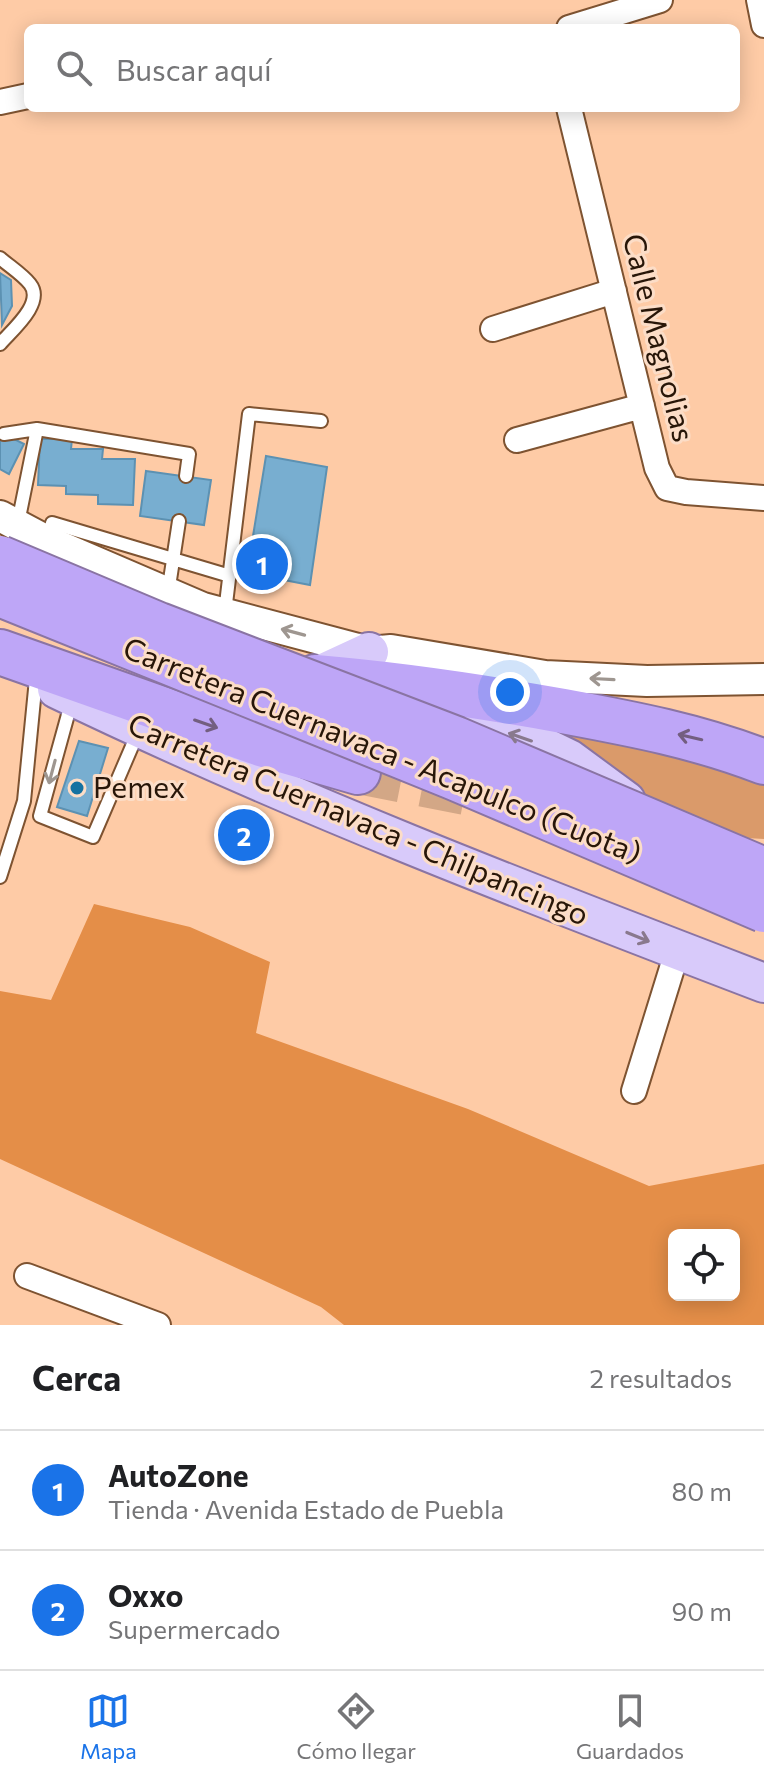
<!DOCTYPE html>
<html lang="es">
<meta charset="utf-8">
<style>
body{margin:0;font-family:Commissioner,sans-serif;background:#f6f6f6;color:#202124}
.controls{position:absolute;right:24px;bottom:24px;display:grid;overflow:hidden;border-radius:12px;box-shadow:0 4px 20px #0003}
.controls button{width:72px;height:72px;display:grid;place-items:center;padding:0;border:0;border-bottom:2px solid #e0e0e0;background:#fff;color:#202124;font:40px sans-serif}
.you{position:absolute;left:510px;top:692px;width:28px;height:28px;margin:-20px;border:6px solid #fff;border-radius:50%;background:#1a73e8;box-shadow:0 0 0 12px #1a73e833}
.badge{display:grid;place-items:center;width:52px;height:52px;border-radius:50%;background:#1a73e8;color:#fff;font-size:26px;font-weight:700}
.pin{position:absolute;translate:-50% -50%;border:4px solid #fff;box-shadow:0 2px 8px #0006}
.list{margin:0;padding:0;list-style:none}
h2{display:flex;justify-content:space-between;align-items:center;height:104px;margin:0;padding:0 32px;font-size:34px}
h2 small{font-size:26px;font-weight:400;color:#757577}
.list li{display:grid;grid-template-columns:52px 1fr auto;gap:24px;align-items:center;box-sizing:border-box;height:120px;padding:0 32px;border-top:2px solid #e0e0e0}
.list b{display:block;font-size:30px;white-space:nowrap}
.list p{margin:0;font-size:26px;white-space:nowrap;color:#757577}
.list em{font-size:26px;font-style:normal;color:#757577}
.icon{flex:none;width:44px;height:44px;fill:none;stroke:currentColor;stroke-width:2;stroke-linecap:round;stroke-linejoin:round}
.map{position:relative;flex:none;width:764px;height:1325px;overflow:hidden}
.search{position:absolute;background:#fff;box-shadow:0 4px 20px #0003;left:24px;right:24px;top:24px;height:88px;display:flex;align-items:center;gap:20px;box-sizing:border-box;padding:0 28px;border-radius:12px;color:#757577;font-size:30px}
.sheet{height:344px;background:#fff}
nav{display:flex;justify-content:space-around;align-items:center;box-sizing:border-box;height:112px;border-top:2px solid #e0e0e0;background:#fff;font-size:22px;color:#757577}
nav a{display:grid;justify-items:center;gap:4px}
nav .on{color:#1a73e8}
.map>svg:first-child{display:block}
.green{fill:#da9a6a}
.forest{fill:#e48e48;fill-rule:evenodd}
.building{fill:#78aed0;stroke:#5c91b2;stroke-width:2}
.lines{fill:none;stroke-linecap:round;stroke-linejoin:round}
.motorway-tunnel{stroke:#d3a786;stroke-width:44;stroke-dasharray:44 22;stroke-linecap:butt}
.service-casing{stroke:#7e5331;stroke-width:16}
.minor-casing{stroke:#7e5331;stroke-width:28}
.tertiary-casing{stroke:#7e5331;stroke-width:34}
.primary-casing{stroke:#8a74a3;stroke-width:42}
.motorway-casing{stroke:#8a74a3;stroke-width:48}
.service{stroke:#fff;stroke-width:12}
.minor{stroke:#fff;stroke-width:24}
.tertiary{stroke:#fff;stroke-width:30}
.primary{stroke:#d8cafa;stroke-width:38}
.motorway{stroke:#bea6f7;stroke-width:44}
.motorway-bridge-casing{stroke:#8a74a3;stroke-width:48;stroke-linecap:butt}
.motorway-bridge{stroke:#bea6f7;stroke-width:44}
.oneway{stroke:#9e9690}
.oneway2{stroke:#735e80}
.oneway3{stroke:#89798d}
.poi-dot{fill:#1672a1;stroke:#fcddc7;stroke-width:3}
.labels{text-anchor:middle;stroke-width:6;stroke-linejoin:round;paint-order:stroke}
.street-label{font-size:30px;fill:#281608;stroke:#fcddc7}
.poi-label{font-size:30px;fill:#281608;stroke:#fcddc7;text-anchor:start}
</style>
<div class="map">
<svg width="764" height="1325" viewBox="0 0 764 1325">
<rect width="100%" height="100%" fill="#fecba6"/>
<path class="green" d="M554 723 625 738 764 783V839L694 835 553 737Z"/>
<path class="forest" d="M94 904 190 927 270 962 256 1033 468 1109 649 1186 764 1164V1325H344L321 1307 0 1159V991L51 1000ZM674 1235H734V1295H674Z"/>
<path class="building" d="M0 273 11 280 12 306 2 325Z
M0 432 24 444 9 474 0 469Z
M40 439H72L71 449H103L102 459H135L133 505 98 504V495L66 494V486L38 485Z
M266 456 327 467 310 585 247 573Z
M146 471 211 480 204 525 140 516Z
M79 741 108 748 87 816 57 807Z"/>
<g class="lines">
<path class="motorway-tunnel" d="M358 772 465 793"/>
<g class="service-casing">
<path id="service" d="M0 258C9 266 22 274 30 284 45 303 12 330 0 344
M4 434 37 429 189 454 186 476
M20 513 37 429
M47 542 52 523 230 576
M168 593 179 521
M225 612 249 414 321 421
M72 700 40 816 93 837 139 730
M0 877 24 801 36 679"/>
</g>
<g class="minor-casing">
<path id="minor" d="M759 0 764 25
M569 28 660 0
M0 102 28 96
M569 108 657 468 667 488 686 492 764 498
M493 329 614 291
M517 440 642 406
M634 1091 677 952
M27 1276 158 1325"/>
</g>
<g class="tertiary-casing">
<path id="tertiary" d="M0 516 47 541 203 608 369 652 391 650 545 676 647 681 764 679"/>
</g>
<g class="primary-casing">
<path id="primary" d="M315 677 369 652
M57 689C287 800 526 892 764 983
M422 708 534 742 569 759 626 801"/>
</g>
<g class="motorway-casing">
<path id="motorway" d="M0 652 261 744 358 772
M315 677C399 684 480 696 563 711 633 724 697 736 764 762"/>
</g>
<use href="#service" class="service"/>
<use href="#minor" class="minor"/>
<use href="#tertiary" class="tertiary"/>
<use href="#primary" class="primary"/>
<use href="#motorway" class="motorway"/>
<g class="motorway-bridge-casing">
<path id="motorway-bridge" d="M0 558 159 625 456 739 764 870
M0 594 453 777 764 910"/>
</g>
<use href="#motorway-bridge" class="motorway-bridge"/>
</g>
<defs><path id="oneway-shaft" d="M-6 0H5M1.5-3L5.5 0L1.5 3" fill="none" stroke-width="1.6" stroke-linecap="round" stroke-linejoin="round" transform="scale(2)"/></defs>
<g class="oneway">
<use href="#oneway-shaft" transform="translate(293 632) rotate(-165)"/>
<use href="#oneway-shaft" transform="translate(602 679) rotate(-177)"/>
<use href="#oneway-shaft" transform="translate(52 772) rotate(105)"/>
</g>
<g class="oneway2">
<use href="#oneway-shaft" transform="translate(206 724) rotate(19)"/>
<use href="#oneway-shaft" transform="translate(690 737) rotate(-167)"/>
</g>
<g class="oneway3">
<use href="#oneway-shaft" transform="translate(520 737) rotate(-161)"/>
<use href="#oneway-shaft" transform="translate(638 937) rotate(22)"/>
</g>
<circle class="poi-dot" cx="77" cy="788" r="8"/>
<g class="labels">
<g class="street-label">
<text transform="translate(658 338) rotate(76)" y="10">Calle Magnolias</text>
<text transform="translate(382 751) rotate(22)" y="10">Carretera Cuernavaca - Acapulco (Cuota)</text>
<text transform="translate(358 820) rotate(23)" y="10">Carretera Cuernavaca - Chilpancingo</text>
</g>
<g class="poi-label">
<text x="93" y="798">Pemex</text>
</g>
</g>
</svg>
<div class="controls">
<button><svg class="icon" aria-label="locate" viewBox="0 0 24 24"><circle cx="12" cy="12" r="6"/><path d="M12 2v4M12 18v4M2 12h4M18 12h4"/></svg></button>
</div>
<div class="you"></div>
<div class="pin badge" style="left:262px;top:564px">1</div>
<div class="pin badge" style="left:244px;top:835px">2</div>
<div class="search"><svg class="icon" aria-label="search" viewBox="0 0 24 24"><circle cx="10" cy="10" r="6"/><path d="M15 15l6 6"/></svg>Buscar aquí</div>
</div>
<section class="sheet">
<h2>Cerca<small>2 resultados</small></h2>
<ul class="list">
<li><span class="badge">1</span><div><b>AutoZone</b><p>Tienda · Avenida Estado de Puebla</p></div><em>80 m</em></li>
<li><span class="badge">2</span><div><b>Oxxo</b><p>Supermercado</p></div><em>90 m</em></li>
</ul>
</section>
<nav>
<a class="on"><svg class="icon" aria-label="map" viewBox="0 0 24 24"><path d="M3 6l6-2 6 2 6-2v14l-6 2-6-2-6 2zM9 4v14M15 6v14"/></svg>Mapa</a>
<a><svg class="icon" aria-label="directions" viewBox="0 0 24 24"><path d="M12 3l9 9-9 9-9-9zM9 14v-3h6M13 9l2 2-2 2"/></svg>Cómo llegar</a>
<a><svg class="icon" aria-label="saved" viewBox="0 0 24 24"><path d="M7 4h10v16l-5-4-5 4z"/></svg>Guardados</a>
</nav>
